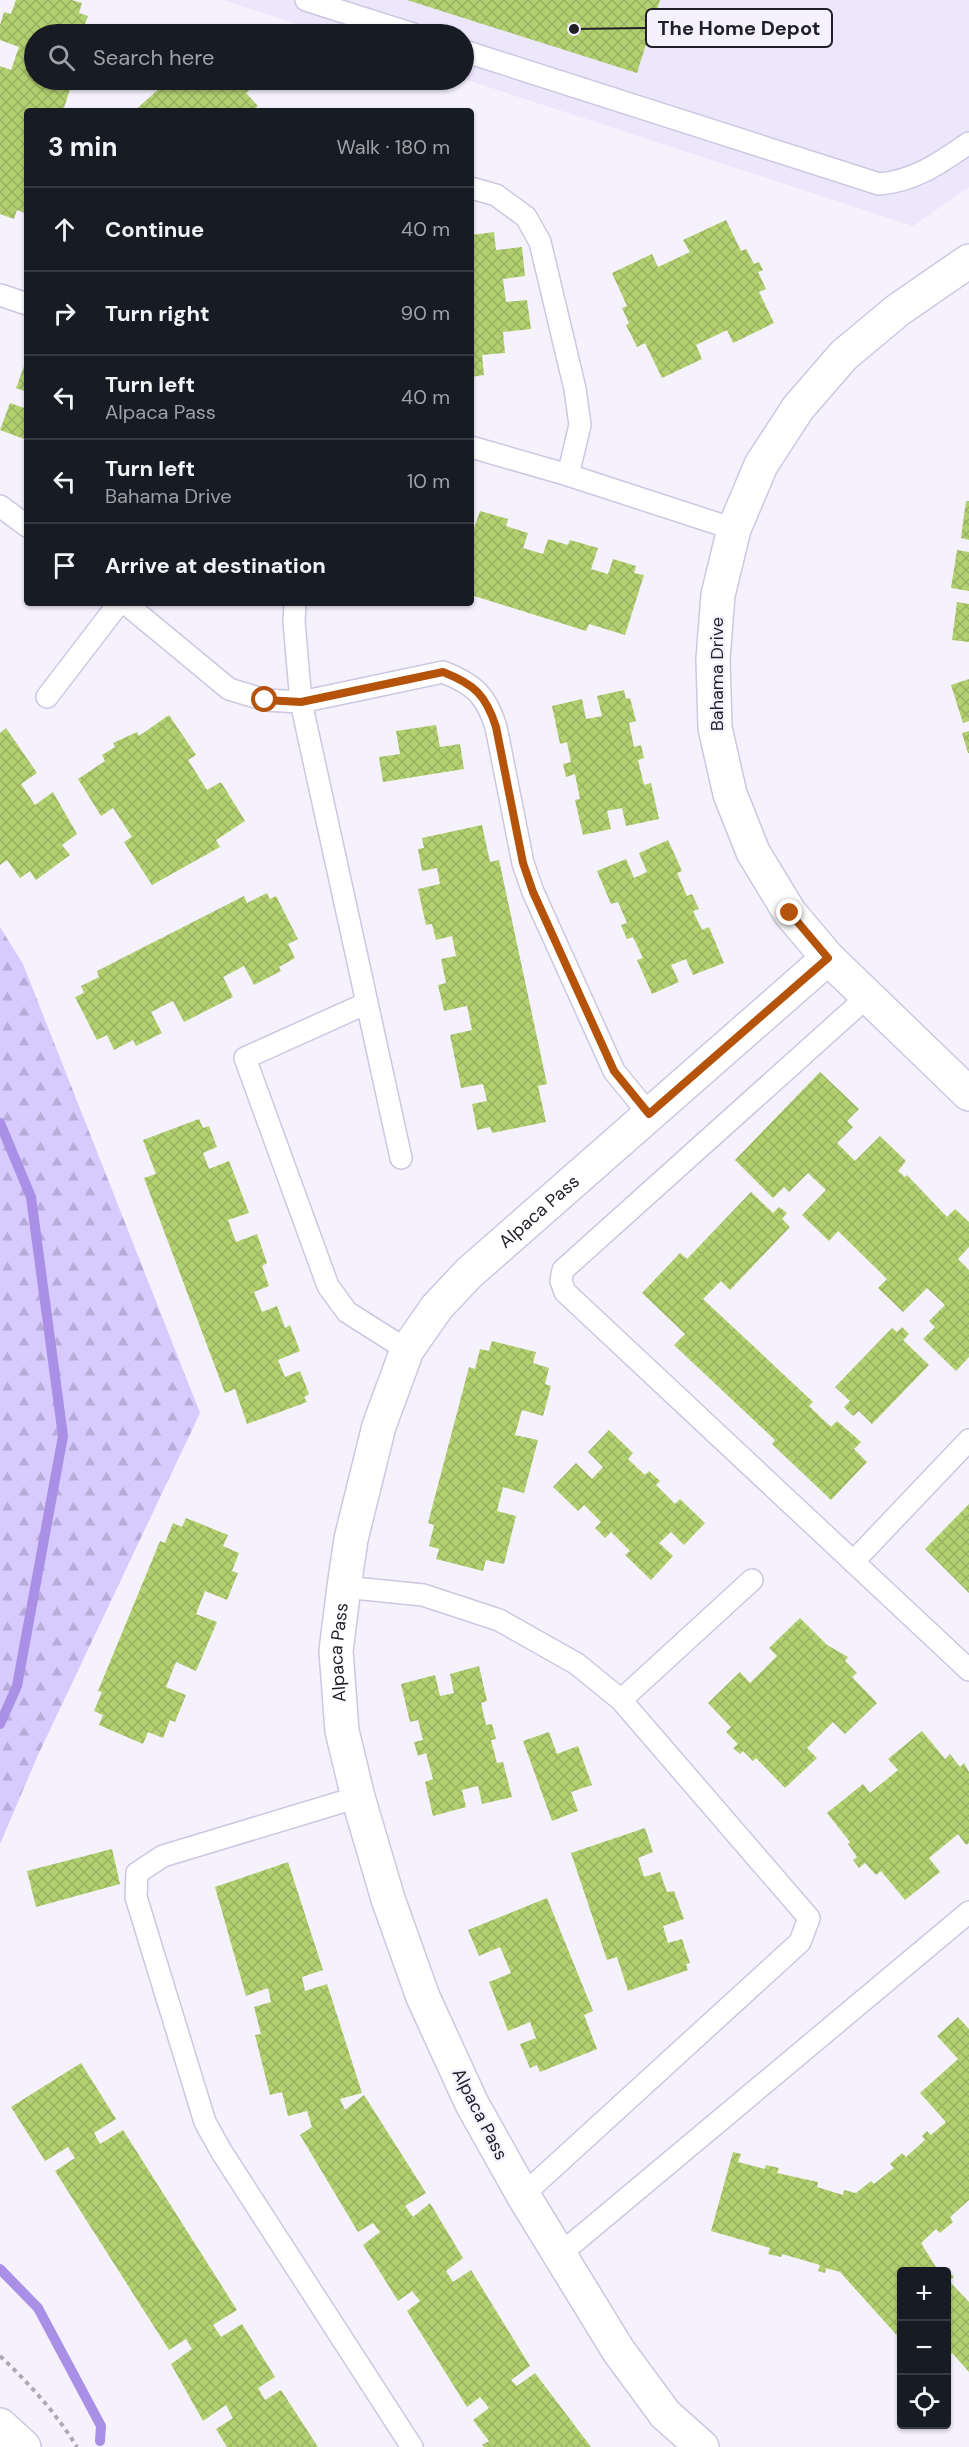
<!DOCTYPE html>
<meta charset="utf-8">
<style>
body{margin:0;font-family:"DM Sans",sans-serif;background:#242831;color:#f1f3f6}
.controls{position:absolute;right:18px;bottom:18px;display:grid;overflow:hidden;border-radius:6px;box-shadow:0 2px 4px #0004}
.controls button{width:54px;height:54px;display:grid;place-items:center;padding:0;border:0;border-bottom:2px solid #363941;background:#171b24;color:#f1f3f6;font:30px sans-serif}
.stop{position:absolute;width:18px;height:18px;margin:-14px;border:4px solid #b45309;border-radius:50%;background:#fff}
.stop.end{background:#b45309;border-color:#fff;box-shadow:0 2px 6px #0008}
.list{margin:0;padding:0;list-style:none}
h2{display:flex;justify-content:space-between;align-items:center;height:78px;margin:0;padding:0 24px;font-size:26px}
h2 small{font-size:20px;font-weight:400;color:#9ea1a6}
.list li{display:grid;grid-template-columns:39px 1fr auto;gap:18px;align-items:center;box-sizing:border-box;height:84px;padding:0 24px;border-top:2px solid #363941}
.list b{display:block;font-size:22px;white-space:nowrap}
.list p{margin:0;font-size:20px;white-space:nowrap;color:#9ea1a6}
.list em{font-size:20px;font-style:normal;color:#9ea1a6}
.icon{flex:none;width:33px;height:33px;fill:none;stroke:currentColor;stroke-width:2;stroke-linecap:round;stroke-linejoin:round}
.map{position:relative;flex:none;width:969px;height:2447px;overflow:hidden}
.search{position:absolute;background:#171b24;box-shadow:0 2px 4px #0004;left:24px;top:24px;width:450px;height:66px;display:flex;align-items:center;gap:15px;box-sizing:border-box;padding:0 21px;border-radius:33px;color:#9ea1a6;font-size:22px}
.panel{position:absolute;background:#171b24;box-shadow:0 2px 4px #0004;left:24px;top:108px;width:450px;height:498px;border-radius:6px}
.map>svg:first-child{display:block}
.built{fill:#ece7fb}
.forest{fill:url(#forest-firs)}
.lines{fill:none;stroke-linecap:round;stroke-linejoin:round}
.stream{stroke:#a98fe6;stroke-width:10}
.building{fill:url(#building-cross-hatch)}
.lane-casing{stroke:#cdc7e1;stroke-width:24}
.street-casing{stroke:#cdc7e1;stroke-width:36}
.secondary-casing{stroke:#cdc7e1;stroke-width:36}
.path{stroke:#adaab5;stroke-width:4;stroke-dasharray:4.5 4.5;stroke-linecap:butt}
.lane{stroke:#fff;stroke-width:21}
.street{stroke:#fff;stroke-width:33}
.secondary{stroke:#fff;stroke-width:33}
.route{stroke:#b45309;stroke-width:8}
.labels{text-anchor:middle;stroke-width:5;stroke-linejoin:round;paint-order:stroke}
.street-label{font-size:18px;fill:#201e27;stroke:#f5f2fd}
.leader{fill:none;stroke:#201e27;stroke-width:2}
.callout-dot{fill:#201e27;stroke:#f5f2fd;stroke-width:2}
.callout{fill:#f5f2fd;stroke:#201e27;stroke-width:2}
.callout-label{font-size:20px;text-anchor:middle;font-weight:bold;fill:#201e27}
</style>
<div class="map">
<svg width="969" height="2447" viewBox="0 0 969 2447">
<defs>
<pattern id="forest-firs" width="22" height="20" patternUnits="userSpaceOnUse" patternTransform="scale(1.5)"><rect width="22" height="20" fill="#d7cafd"/><path d="M5 1l3.5 6h-7zM16 11l3.5 6h-7z" fill="#b8add9"/></pattern>
<pattern id="building-cross-hatch" width="8" height="8" patternUnits="userSpaceOnUse" patternTransform="scale(1.5)"><rect width="8" height="8" fill="#b2d070"/><path d="M0 0l8 8M0 8l8-8" fill="none" stroke="#99b261"/></pattern>
</defs>
<rect width="100%" height="100%" fill="#f5f2fd"/>
<path class="built" d="M223 0H969V187L913 226 464 79V34H328Z"/>
<path class="forest" d="M0 927 23 964 200 1413 38 1755 0 1844Z"/>
<g class="lines">
<path class="stream" d="M0 1123 31 1197 63 1436 17 1686 0 1724
M0 2269 38 2308 101 2426 100 2441"/>
</g>
<path class="building" d="M16 0H72L82 3 79 13 88 16 81 34H34V80H73L63 111H27V205L24 213 17 210 14 219 0 214V66L11 70 19 47 0 40V25L4 12 11 14Z
M407 0H660L637 73Z
M169 80H249L254 86 246 93 258 106 252 111H134Z
M726 220 741 251 746 249 754 264 759 262 763 270 758 272 766 289 759 292 774 323 733 343 727 330 696 345 702 359 662 378 645 343 637 347 626 325 629 323 622 308 627 306 612 273 652 254 658 267 690 252 683 240Z
M494 232 496 250 522 247 525 276 503 279 506 302 527 300 531 329 503 332 505 353 482 355 484 375 471 377V235Z
M27 358V392L16 388Z
M10 403 27 409V440L0 430Z
M966 501H969V540L961 538Z
M480 511 508 519 506 526 528 533 523 548 543 554 548 539 568 545 570 540 598 548 591 569 608 574 613 559 636 566 634 573 644 575 625 635 589 624 586 631 471 595V530L473 531Z
M957 550 969 552V591L951 588Z
M957 602 969 604V642L952 640Z
M969 679V721L963 723 951 685Z
M624 690 626 699 630 698 636 721 629 723 634 747 641 745 644 758 638 760 644 785 651 783 659 819 626 826 622 808 607 811 611 829 583 835 575 800 580 799 575 774 566 777 563 764 571 762 567 742 560 744 552 706 582 699 586 719 602 716 597 696Z
M169 715 196 755 188 760 207 790 221 782 245 821 216 840 220 847 152 885 124 842 132 837 113 808 101 816 78 779 105 761 102 755 115 747 113 743 137 732 139 736Z
M436 725 440 747 460 744 464 769 383 782 379 757 400 754 396 731Z
M6 728 37 773 21 784 35 805 53 792 77 834 62 845 70 855 36 880 30 871 20 878 7 860 0 865V733Z
M969 731V753H968L962 733Z
M482 825 490 862 499 860 547 1084 538 1086 546 1122 492 1133 490 1127 477 1130 472 1104 487 1101 483 1084 461 1088 450 1035 472 1030 467 1006 444 1011 438 985 446 983 441 959 456 956 452 936 436 940 432 924 426 925 418 889 440 884 437 868 422 871 418 849 424 848 422 838Z
M668 840 682 871 677 873 687 896 692 894 699 909 693 911 702 930 709 927 724 963 693 975 686 959 671 965 679 982 652 994 637 960 643 958 633 937 627 939 621 925 627 923 618 902 611 904 597 871 626 859 634 878 647 872 639 853Z
M267 893 270 899 276 896 298 939 288 944 295 958 279 967 281 971 254 985 244 966 223 977 233 997 184 1022 173 1001 151 1012 162 1033 136 1046 133 1040 114 1050 107 1035 97 1040 75 997 84 993 81 986 99 977 97 971 244 896 247 903Z
M820 1072 859 1109 847 1121 853 1127 837 1143 855 1161 880 1136 906 1161 898 1171 905 1177 907 1175 947 1217 955 1209 969 1222V1247L958 1259 969 1270V1357L956 1371 923 1339 935 1327 929 1321 945 1305 927 1288 903 1312 878 1288 887 1279 838 1231 829 1241 802 1215 826 1190 808 1173 789 1192 784 1187 773 1198 735 1160Z
M199 1119 203 1128 209 1126 217 1147 203 1153 209 1169 229 1161 249 1213 228 1220 236 1242 257 1234 267 1263 262 1266 269 1286 254 1292 262 1312 277 1306 285 1328 290 1325 300 1351 278 1360 285 1377 300 1371 309 1394 304 1397 307 1402 247 1424 235 1389 225 1393 144 1178 156 1174 143 1140Z
M751 1192 773 1213 779 1207 787 1213 782 1219 790 1227 730 1290 721 1281 703 1299 813 1402 809 1406 831 1427 837 1421 861 1442 854 1449 867 1462 831 1500 772 1444 775 1440 674 1345 685 1334 642 1293 680 1253 687 1259Z
M902 1327 909 1334 903 1340 929 1365 872 1424 859 1411 853 1416 844 1407 850 1401 835 1387 892 1328 897 1332Z
M492 1341 536 1352 533 1363 549 1368 545 1384 551 1386 543 1416 522 1410 515 1435 538 1440 524 1493 503 1487 497 1511 516 1516 504 1564 486 1560 483 1571 436 1559 439 1549 429 1546 434 1525 428 1523 469 1367 475 1369 480 1349 489 1351Z
M609 1430 633 1453 628 1459 645 1475 649 1471 660 1481 656 1485 675 1504 680 1499 705 1523 684 1545 671 1532 659 1543 673 1556 651 1580 625 1555 630 1551 611 1532 605 1538 595 1528 601 1522 584 1505 578 1511 553 1487 576 1463 592 1479 603 1467 588 1452Z
M969 1504V1593L925 1549Z
M186 1518 228 1535 223 1546 239 1553 232 1571 238 1573 227 1600 205 1591 196 1614 217 1622 196 1671 176 1662 166 1687 186 1695 175 1722 170 1720 163 1738 148 1732 143 1744 99 1725 103 1715 94 1711 102 1692 98 1691 160 1541 165 1543 173 1523 182 1527Z
M800 1618 827 1645 848 1657 845 1661 857 1673 852 1677 877 1703 845 1734 833 1722 807 1748 817 1758 785 1788 756 1758 753 1761 743 1751 740 1754 733 1748 738 1744 726 1732 731 1727 708 1703 740 1672 750 1683 777 1656 769 1648Z
M479 1666 487 1701 481 1703 486 1725 492 1724 496 1739 491 1740 497 1763 503 1762 512 1797 482 1804 478 1786 462 1790 466 1807 433 1816 425 1782 433 1779 426 1753 418 1756 414 1742 423 1740 418 1720 410 1722 401 1684 435 1675 440 1696 454 1693 450 1674Z
M922 1731 945 1759 950 1754 960 1767 964 1763 969 1772V1843L966 1845 958 1834 929 1858 940 1872 905 1900 881 1871 876 1875 865 1863 859 1868 853 1860 857 1857 848 1844 850 1842 827 1813 863 1784 870 1793 898 1770 888 1759Z
M549 1732 557 1754 578 1746 592 1785 571 1792 578 1811 552 1821 523 1741Z
M645 1828 653 1852 638 1858 644 1877 660 1872 667 1892 674 1891 684 1919 663 1926 668 1943 682 1939 690 1963 686 1964 688 1970 628 1991 617 1957 607 1960 571 1853Z
M112 1849 120 1884 36 1907 27 1871Z
M288 1862 323 1970 302 1977 305 1991 327 1984 362 2093 340 2099 345 2110 364 2095 426 2193 405 2206 413 2217 430 2203 463 2258 446 2271 453 2282 471 2270 530 2366 511 2380 517 2386 535 2373 591 2447H484L482 2445 489 2441 473 2420 489 2408 480 2397 467 2407 407 2311 420 2301 412 2291 398 2301 363 2245 380 2232 373 2223 358 2232 300 2135 312 2127 307 2111 288 2116 282 2092 270 2095 255 2035 261 2034 254 2007 271 2002 268 1988 246 1996 215 1887Z
M547 1898 593 2011 584 2015 597 2049 540 2072 537 2065 530 2068 520 2044 536 2038 530 2022 508 2031 489 1982 511 1973 500 1947 479 1956 468 1930Z
M958 2017 969 2029V2200L950 2217 953 2222 940 2233 936 2229 921 2243 939 2272H902V2341L840 2272 826 2268 825 2273 818 2271 820 2265 782 2254 781 2257 768 2254 770 2248 711 2231 733 2152 741 2154 738 2162 765 2169 766 2165 779 2168 777 2173 818 2182 817 2187 843 2195 844 2190 856 2193 871 2181 874 2184 894 2168 890 2164 902 2153 906 2157 925 2140 922 2136 927 2131 931 2135 946 2122 920 2093 958 2059 937 2036Z
M81 2063 116 2119 94 2133 100 2144 123 2130 237 2310 213 2325 221 2337 242 2324 275 2377 258 2388 265 2400 281 2390 318 2447H227L216 2429 233 2418 226 2405 203 2421 171 2364 192 2349 186 2339 169 2350 55 2171 75 2158 68 2147 45 2161 11 2107Z
M945 2268 954 2277 949 2281 969 2302V2372L952 2353 946 2358V2272H941Z"/>
<g class="lines">
<g class="lane-casing">
<path id="lane" d="M306 0 413 34
M464 51 879 184C915 181 940 163 969 143
M471 188 496 195 526 217 540 242 575 389 580 425 568 475
M0 295 27 304
M471 447 568 475 734 529
M0 506 27 526
M125 603 229 689 265 700 301 702 443 672C474 684 486 695 496 727L523 863 533 892 614 1071 649 1114
M295 603 294 622 301 702 401 1158
M47 697 119 603
M867 997 563 1270 561 1281 565 1292 969 1670
M367 1003 245 1058 328 1286 347 1312 407 1350
M853 1562 969 1440
M344 1587 423 1595 499 1620 577 1664 621 1700 809 1918 800 1942 523 2195
M621 1700 752 1580
M358 1797 163 1856 137 1873 136 1897 205 2122 221 2151 412 2447
M559 2255 969 1912"/>
</g>
<g class="street-casing">
<g id="street">
<path id="s1" d="M702 2447 665 2414 618 2350 523 2195 472 2104 423 1997 388 1899 358 1797 342 1731 336 1651 344 1587 351 1539 379 1426 407 1350 437 1307 469 1273 828 958"/>
</g>
</g>
<g class="secondary-casing">
<path id="secondary" d="M969 261 898 310 844 355 798 408 761 465 734 529 718 595 713 659 715 728 730 794 753 852 790 913 828 958 969 1094
M0 2425 24 2447"/>
</g>
<path class="path" d="M0 2356C29 2383 56 2413 77 2447"/>
<use href="#lane" class="lane"/>
<use href="#street" class="street"/>
<use href="#secondary" class="secondary"/>
</g>
<g class="lines">
<path class="route" d="M265 700 301 702 443 672C474 684 486 695 496 727L523 863 533 892 614 1071 649 1114 828 958 790 913"/>
</g>
<g class="labels">
<g class="street-label">
<text transform="translate(717 674) rotate(-90)" y="6">Bahama Drive</text>
<text dy="6" stroke="none"><textPath href="#s1" startOffset="1394">Alpaca Pass</textPath></text>
<text dy="6" stroke="none"><textPath href="#s1" startOffset="890">Alpaca Pass</textPath></text>
<text transform="translate(480 2114) rotate(63)" y="6">Alpaca Pass</text>
</g>
</g>
<path class="leader" d="M574 29L646 28"/>
<circle class="callout-dot" cx="574" cy="29" r="6"/>
<rect class="callout" x="646" y="9" width="186" height="38" rx="6"/>
<g class="callout-label">
<text x="739" y="35">The Home Depot</text>
</g>
</svg>
<div class="controls">
<button>+</button>
<button>−</button>
<button><svg class="icon" aria-label="locate" viewBox="0 0 24 24"><circle cx="12" cy="12" r="6"/><path d="M12 2v4M12 18v4M2 12h4M18 12h4"/></svg></button>
</div>
<div class="stop" style="left:265px;top:700px"></div>
<div class="stop end" style="left:790px;top:913px"></div>
<div class="search"><svg class="icon" aria-label="search" viewBox="0 0 24 24"><circle cx="10" cy="10" r="6"/><path d="M15 15l6 6"/></svg>Search here</div>
<section class="panel">
<h2>3 min<small>Walk · 180 m</small></h2>
<ul class="list">
<li><svg class="icon" aria-label="ahead" viewBox="0 0 24 24"><path d="M12 20V5M6 11l6-6 6 6"/></svg><div><b>Continue</b></div><em>40 m</em></li>
<li><svg class="icon" aria-label="right" viewBox="0 0 24 24"><path d="M7 20v-9h11M14 6l5 5-5 5"/></svg><div><b>Turn right</b></div><em>90 m</em></li>
<li><svg class="icon" aria-label="left" viewBox="0 0 24 24"><path d="M17 20v-9H6M10 6l-5 5 5 5"/></svg><div><b>Turn left</b><p>Alpaca Pass</p></div><em>40 m</em></li>
<li><svg class="icon" aria-label="left" viewBox="0 0 24 24"><path d="M17 20v-9H6M10 6l-5 5 5 5"/></svg><div><b>Turn left</b><p>Bahama Drive</p></div><em>10 m</em></li>
<li><svg class="icon" aria-label="arrive" viewBox="0 0 24 24"><path d="M6 21V4h12l-3 4 3 4H6"/></svg><div><b>Arrive at destination</b></div></li>
</ul>
</section>
</div>
